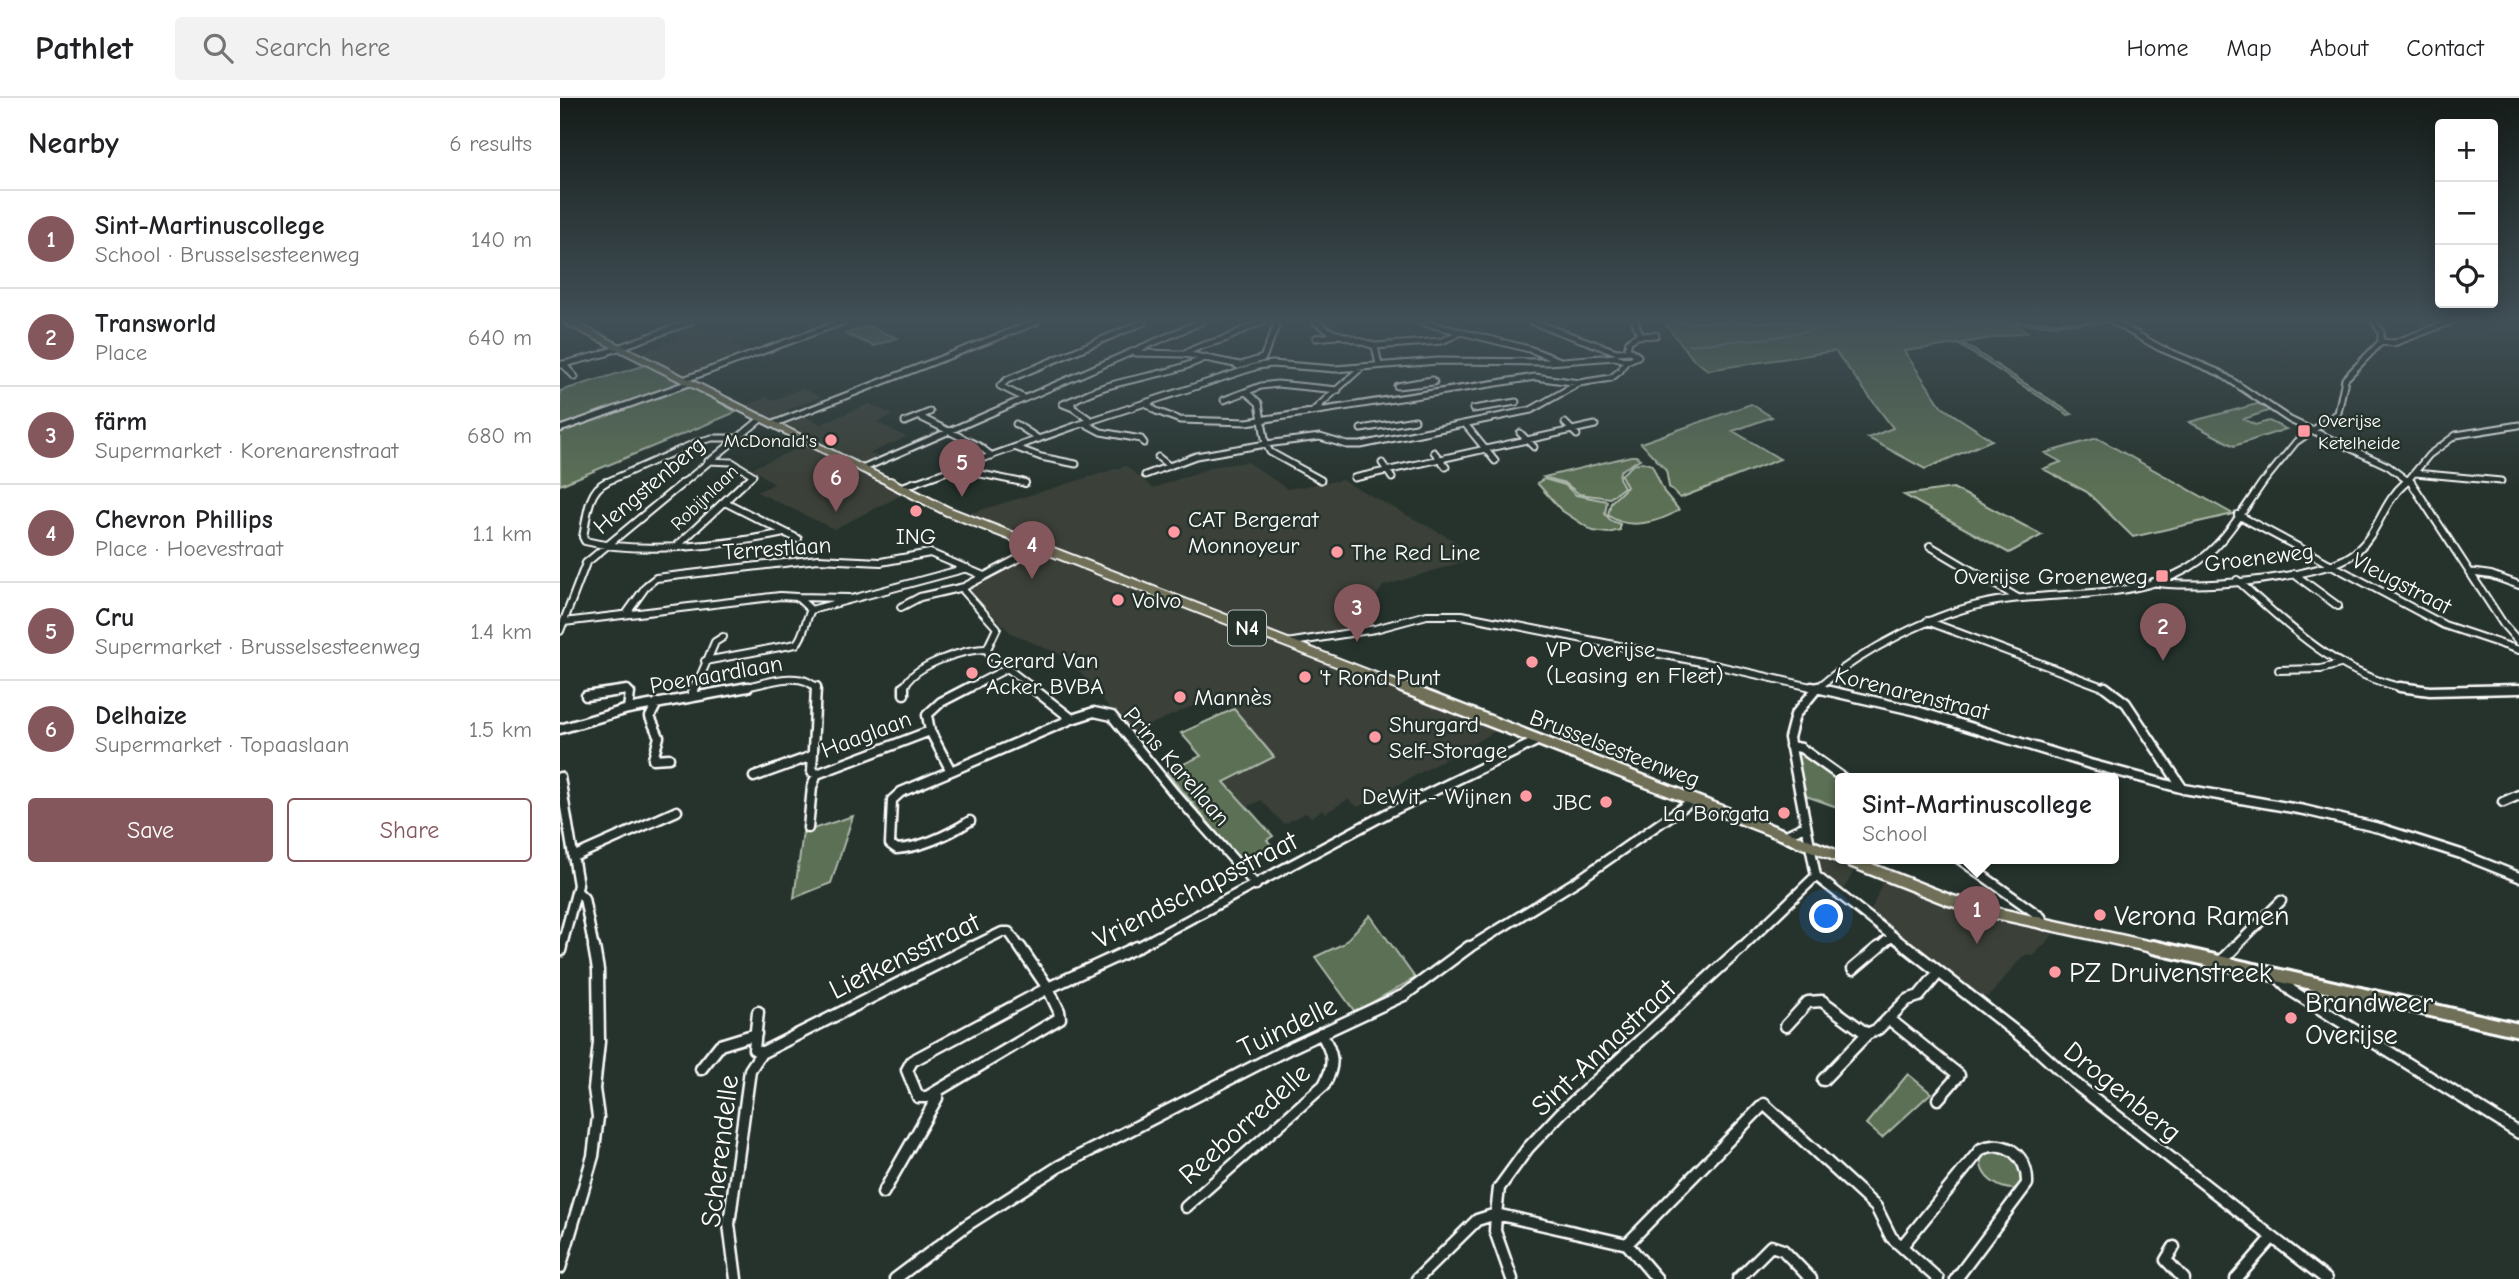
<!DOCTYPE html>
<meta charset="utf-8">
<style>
body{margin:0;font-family:"Comic Neue",sans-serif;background:#f2f2f2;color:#202124}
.controls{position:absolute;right:21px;top:21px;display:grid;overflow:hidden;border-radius:7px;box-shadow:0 4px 18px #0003}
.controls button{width:63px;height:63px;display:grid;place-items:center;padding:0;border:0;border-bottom:2px solid #e0e0e0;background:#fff;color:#202124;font:35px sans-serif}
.you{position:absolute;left:1267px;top:819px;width:24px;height:24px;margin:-18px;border:5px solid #fff;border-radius:50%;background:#1a73e8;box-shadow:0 0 0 10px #1a73e833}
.badge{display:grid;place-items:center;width:46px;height:46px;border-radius:50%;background:#84575d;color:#fff;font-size:23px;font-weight:700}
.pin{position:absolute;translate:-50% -58px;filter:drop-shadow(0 2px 4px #0008)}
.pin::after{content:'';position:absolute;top:37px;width:24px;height:21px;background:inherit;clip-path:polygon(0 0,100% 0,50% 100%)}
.popup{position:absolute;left:1275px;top:675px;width:284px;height:91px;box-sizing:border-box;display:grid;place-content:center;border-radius:7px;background:#fff;filter:drop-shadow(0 2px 5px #0005);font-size:23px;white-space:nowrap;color:#757577}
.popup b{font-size:26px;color:#202124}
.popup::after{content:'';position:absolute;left:50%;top:100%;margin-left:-14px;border:14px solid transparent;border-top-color:#fff}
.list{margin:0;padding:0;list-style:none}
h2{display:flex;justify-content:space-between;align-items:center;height:91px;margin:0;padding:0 28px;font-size:30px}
h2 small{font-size:23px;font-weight:400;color:#757577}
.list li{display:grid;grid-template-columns:46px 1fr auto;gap:21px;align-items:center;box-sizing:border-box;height:98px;padding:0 28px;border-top:2px solid #e0e0e0}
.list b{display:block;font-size:26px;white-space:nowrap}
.list p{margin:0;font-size:23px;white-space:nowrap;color:#757577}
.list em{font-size:23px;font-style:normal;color:#757577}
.actions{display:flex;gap:14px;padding:21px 28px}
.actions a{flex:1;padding:16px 0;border:2px solid #84575d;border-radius:7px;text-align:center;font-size:24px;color:#84575d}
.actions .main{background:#84575d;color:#fff}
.icon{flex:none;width:38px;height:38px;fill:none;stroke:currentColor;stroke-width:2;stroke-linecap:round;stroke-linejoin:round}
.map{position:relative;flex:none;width:1959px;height:1181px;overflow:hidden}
header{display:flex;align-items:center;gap:42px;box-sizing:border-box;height:98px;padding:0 35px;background:#fff;border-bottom:2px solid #e0e0e0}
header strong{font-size:33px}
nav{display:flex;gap:38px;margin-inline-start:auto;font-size:24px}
.search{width:490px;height:63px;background:#f2f2f2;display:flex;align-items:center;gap:18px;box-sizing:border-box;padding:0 24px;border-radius:7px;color:#757577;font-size:26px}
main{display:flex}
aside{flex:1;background:#fff}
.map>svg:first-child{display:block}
.built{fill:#3b4139}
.green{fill:#5b7054;stroke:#adb8aa;stroke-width:2}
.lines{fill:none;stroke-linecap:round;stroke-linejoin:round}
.stream{stroke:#91a7a6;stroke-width:2}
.minor-far3-casing{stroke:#fff;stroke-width:9}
.minor-far2-casing{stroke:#fff;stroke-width:10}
.minor-far1-casing{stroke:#fff;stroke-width:13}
.minor-casing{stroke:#fff;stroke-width:15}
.major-far3-casing{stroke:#fff;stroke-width:10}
.major-far2-casing{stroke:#fff;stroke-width:12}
.major-far1-casing{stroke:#fff;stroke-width:15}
.major-casing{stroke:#fff;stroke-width:18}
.minor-far3{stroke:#26332d;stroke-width:5}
.minor-far2{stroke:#26332d;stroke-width:6}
.minor-far1{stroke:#26332d;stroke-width:8}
.minor{stroke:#26332d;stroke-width:10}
.major-far3{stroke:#706f59;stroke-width:6}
.major-far2{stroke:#706f59;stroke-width:8}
.major-far1{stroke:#706f59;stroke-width:10}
.major{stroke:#706f59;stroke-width:12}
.poi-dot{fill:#ff9aa2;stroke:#26332d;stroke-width:2.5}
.labels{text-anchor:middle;stroke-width:5;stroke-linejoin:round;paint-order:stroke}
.far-poi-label{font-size:19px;fill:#fff;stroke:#26332d;text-anchor:start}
.far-street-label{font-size:19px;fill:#fff;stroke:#26332d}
.shield{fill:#26332d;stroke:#bec2c0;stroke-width:2}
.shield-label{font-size:21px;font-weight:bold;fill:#fff}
.street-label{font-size:23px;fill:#fff;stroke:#26332d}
.poi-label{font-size:23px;fill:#fff;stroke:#26332d;text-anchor:start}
.near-street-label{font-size:28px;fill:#fff;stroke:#26332d}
.near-poi-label{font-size:28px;fill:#fff;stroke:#26332d;text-anchor:start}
</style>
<header>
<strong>Pathlet</strong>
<div class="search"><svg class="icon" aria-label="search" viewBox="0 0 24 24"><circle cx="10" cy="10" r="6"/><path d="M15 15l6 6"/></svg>Search here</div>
<nav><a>Home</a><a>Map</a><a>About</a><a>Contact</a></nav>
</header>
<main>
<aside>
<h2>Nearby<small>6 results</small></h2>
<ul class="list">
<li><span class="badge">1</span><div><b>Sint-Martinuscollege</b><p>School · Brusselsesteenweg</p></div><em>140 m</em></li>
<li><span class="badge">2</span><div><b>Transworld</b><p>Place</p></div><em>640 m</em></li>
<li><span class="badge">3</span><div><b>färm</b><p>Supermarket · Korenarenstraat</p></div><em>680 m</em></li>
<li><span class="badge">4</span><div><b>Chevron Phillips</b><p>Place · Hoevestraat</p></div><em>1.1 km</em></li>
<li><span class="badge">5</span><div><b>Cru</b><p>Supermarket · Brusselsesteenweg</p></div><em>1.4 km</em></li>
<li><span class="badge">6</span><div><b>Delhaize</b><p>Supermarket · Topaaslaan</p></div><em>1.5 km</em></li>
</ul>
<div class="actions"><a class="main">Save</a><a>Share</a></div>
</aside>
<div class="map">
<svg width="1959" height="1181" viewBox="0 0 1959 1181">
<rect width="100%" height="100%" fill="#26332d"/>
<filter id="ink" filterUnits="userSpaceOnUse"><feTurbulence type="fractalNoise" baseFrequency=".0143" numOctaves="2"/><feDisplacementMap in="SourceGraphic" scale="14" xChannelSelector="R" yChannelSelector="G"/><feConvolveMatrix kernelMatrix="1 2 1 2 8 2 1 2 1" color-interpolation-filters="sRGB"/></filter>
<g filter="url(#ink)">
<path class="built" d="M134 229 160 236 168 234 181 239 170 245 192 256 127 279 79 256 132 235 127 232Z
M242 290 261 299 224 313 233 318 240 316 261 326 309 306 333 317 317 324 346 339 310 355 325 363 301 374 342 397 274 431 197 394 214 386 192 370 255 343 181 309 207 299 214 302Z
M688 364 727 391 782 382 895 443 912 461 823 488 795 534 733 543 404 417 566 368 593 390 656 368Z
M478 452 699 539 936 633 798 709 788 701 766 715 762 712 751 719 746 715 724 726 701 702 687 709 664 684 713 659 661 596 570 635 508 560 451 535 407 491Z
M1261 761 1294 772 1283 794 1259 773 1258 764Z
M1323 783 1406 816 1494 836 1472 859 1469 856 1462 859 1429 898 1421 900 1310 815Z"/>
<path class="green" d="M1104 224H1560L1483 227 1454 225 1467 234 1403 245 1512 316 1508 317 1398 246 1344 253 1382 309 1432 342 1365 371 1308 340 1333 330 1275 253 1148 272 1133 261Z
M308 228 337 240 314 248 285 236Z
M86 267 123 286 0 329V293Z
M128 286 176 314 0 387V333Z
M1701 305 1711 312 1684 321 1695 327 1709 323 1726 331 1674 348 1629 324Z
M1191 306 1212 319 1173 333 1220 361 1120 400 1109 389 1106 372 1081 345Z
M1537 340 1673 416 1573 439 1527 394 1483 371 1501 364 1485 355Z
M1071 358H1076L1080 361 1060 373 1059 380 1064 389 1050 400 1019 396 1005 385 984 379Z
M1082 364 1092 367 1104 394 1119 412C1100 424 1067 433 1048 417L1051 404 1067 389 1061 377 1073 367Z
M984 381 1005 387 1016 397 1047 403 1045 416 1051 423 1060 426V432L1048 435 1033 433 1001 412 977 385Z
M1393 390 1482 437 1449 455 1344 397Z
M674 611 714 659 664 684 713 738 707 742 712 748 683 766 606 674 641 658 621 635Z
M1241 651 1280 680V710L1243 697 1234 652Z
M293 718 271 785 234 800 243 734Z
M810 817 855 880 795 914 755 859 783 846Z
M1348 976 1371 995 1322 1040 1306 1026Z
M1442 1050 1461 1064 1463 1084 1454 1091C1426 1092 1402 1053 1442 1050Z"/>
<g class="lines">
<path class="stream" d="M1128 247 1209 240 1299 224"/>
<g class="minor-far3-casing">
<path id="minor-far3" d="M756 224 771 234 815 248 819 267
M861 224 969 251 998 262
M972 224 1057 254
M1554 224 1600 250 1660 275 1730 322 1828 368 1852 386
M1078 238 1096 237
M756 240 776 238
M1821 244 1834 245 1890 224
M815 248 882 243 902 234
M1067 252 1069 243 1080 236 1075 224
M44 255 130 224
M576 255 625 256 680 267
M625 256C640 246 651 246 667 240 680 234 689 228 703 224
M3 266 15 279
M0 267 47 255
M678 268 703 260 716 229 715 224
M123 282 282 224
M872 282 874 284 837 288Z
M686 294 699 305 706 346 760 339 787 347H801L971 312 1019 285 1051 280 1060 273 1066 263
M464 300 440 288 447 282 584 224
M664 302 701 288 717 286 778 292
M586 305 596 313 620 322 687 324 975 279 1019 285
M513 310 503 306 515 301
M913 311 956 304
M754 312 802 269
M360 319 419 348 432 358
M532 323 513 310 511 304C553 278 603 282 646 259
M345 324 370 314
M524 325 541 334 581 341 584 345
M1005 325 1017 337
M213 326 476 224
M456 326 479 341
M905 326 935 363
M0 331 129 285
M801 331 855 322
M960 335 974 349
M457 350 481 359 516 366
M874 354 886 369
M598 359 608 367
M148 363 172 364 193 377 183 386
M822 365 832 380
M407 366 421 376 465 385
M302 371 641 224
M1855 375 1941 383
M585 377 636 358 706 346 710 354 761 382
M794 380 1035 327
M42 386 137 344 152 340H176
M122 386 201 321
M351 386 515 328 698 268 712 266 775 271 878 263 989 264 1055 259 1067 263 1078 258 1071 253 1057 254
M1702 386 1736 344 1778 315 1785 281 1821 244V234L1815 224
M1845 386 1869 357 1896 337 1959 327"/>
</g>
<g class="minor-far2-casing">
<path id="minor-far2" d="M46 384C27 393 27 421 23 439L25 443C80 457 168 447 224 435
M462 384 465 385
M1851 384 1944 527 1959 544
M340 390 356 384
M165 404 238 441
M1678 417 1884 527 1959 552
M1370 448 1458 500
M116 449 185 384
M1909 474 1931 477 1959 487
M1734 476 1778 508
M1677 482C1729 528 1779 579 1850 591
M1593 484C1633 492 1767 481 1797 453 1820 432 1822 405 1846 384
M404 489V493L437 530 427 551 429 556 474 591
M237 499 289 500
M341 509 360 499 404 489 480 449
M67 515 87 487 96 480 258 461 321 464 370 455 424 478
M1367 523 1548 591
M4 524 220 498 237 499 251 512 407 470
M0 533 26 465 124 384
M727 545 815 531 867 517H902L1146 565 1260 591
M145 563 236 546C244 539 245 522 251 512
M1719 572 1761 571 1780 566
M135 591 155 544 163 539
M178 591C199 587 243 570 256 591
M344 591C349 568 406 550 427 551
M407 591 446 571
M1256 591C1303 552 1376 513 1437 503 1499 493 1574 503 1630 469 1662 450 1682 414 1703 384
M1913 591H1957"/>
</g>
<g class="minor-far1-casing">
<path id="minor-far1" d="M344 589V596
M410 589 381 604 367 617 370 633 391 673 512 621
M471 589 512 621 534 614 552 618 614 695 696 787
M1252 589 1357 613 1530 666 1624 691 1744 712 1823 731 1901 756 1959 779
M1545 589 1566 605 1623 691
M1840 589 1870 593 1959 591
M26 598 67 592 70 595 68 611
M131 599 135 589
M97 605 90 619 99 639 93 661 109 660
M0 631 68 611 188 589
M1230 648 1241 650 1283 680
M391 673 341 694 332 702 330 746 337 751C364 749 388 737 410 723
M257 676 370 633
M0 679 18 787 1 851
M194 679 252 658
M1943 704 1959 697
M248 730 252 689 257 676 252 674 256 589
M1224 738 1245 728
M13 759 117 713
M1398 760 1481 819 1485 827
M1256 778 1349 851
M17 793 24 800 34 851
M407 851 442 834H449L461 851
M574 851 828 715 977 643
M907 851 1020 781 1132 703
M1180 851 1256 778 1229 640 1235 617 1258 589
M1317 851 1332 838
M1673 851 1721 803"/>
</g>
<g class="minor-casing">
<path id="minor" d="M460 849 488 890
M1347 849 1471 946 1513 984 1766 1181
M0 853 1 849
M1664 865V860L1675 849
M1293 871 1319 849
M1719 880 1732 893 1959 1035
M488 890 499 913 500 920 367 999H358L347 972 352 963Z
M488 890 577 849
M1329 921 1399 977 1378 1001
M1226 928 1248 904 1262 903 1307 936
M201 955 411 849
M141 971 160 947 196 936
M1263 982 1307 936 1318 931 1347 902 1359 898 1379 874
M323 1095 377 1000V994
M626 1109 764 987C776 966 773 955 761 935
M1067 1146 1204 1006 1316 1109 1331 1139 1378 1181
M1342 1148 1421 1051C1447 1040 1468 1059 1467 1086L1396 1181
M1614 1149 1606 1162 1624 1181
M0 1170 33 1058 38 1019 34 991 39 944 38 872 34 849
M176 1181 169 1126 190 972 201 955 194 951 198 914
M335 1181 407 1127 498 1069 728 951 844 897 909 849
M857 1181 917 1122 936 1116 939 1090 968 1050 1001 1015 1182 849
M952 1181 935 1133 936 1116 1067 1146 1097 1181
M1178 1181 1211 1148 1223 1152 1251 1181
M1676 1181 1712 1140"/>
</g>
<g class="major-far3-casing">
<path id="major-far3" d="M8 224 333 386"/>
</g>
<g class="major-far2-casing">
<path id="major-far2" d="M330 384 387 413 846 591"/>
</g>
<g class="major-far1-casing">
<path id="major-far1" d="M842 589 1280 759
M1283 760 1389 802 1431 814 1601 851"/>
</g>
<g class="major-casing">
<path id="major" d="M1593 849 1959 932"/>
</g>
<use href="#minor-far3" class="minor-far3"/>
<use href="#minor-far2" class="minor-far2"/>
<use href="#minor-far1" class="minor-far1"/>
<use href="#minor" class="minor"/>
<use href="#major-far3" class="major-far3"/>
<use href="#major-far2" class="major-far2"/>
<use href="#major-far1" class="major-far1"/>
<use href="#major" class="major"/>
</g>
</g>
<linearGradient id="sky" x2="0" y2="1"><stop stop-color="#151c19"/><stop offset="0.57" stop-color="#415057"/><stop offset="1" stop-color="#415057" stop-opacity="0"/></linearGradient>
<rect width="1959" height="390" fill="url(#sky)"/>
<g class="poi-dot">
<rect x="1737" y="326" width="14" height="14" rx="3.5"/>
<circle cx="271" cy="342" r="7"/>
<circle cx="356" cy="413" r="7"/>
<circle cx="614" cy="434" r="7"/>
<circle cx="777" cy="454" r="7"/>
<rect x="1595" y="471" width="14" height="14" rx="3.5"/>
<circle cx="558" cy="502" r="7"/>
<circle cx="972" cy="564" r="7"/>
<circle cx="412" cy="575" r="7"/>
<circle cx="745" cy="579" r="7"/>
<circle cx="620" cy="599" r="7"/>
<circle cx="815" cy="639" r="7"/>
<circle cx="966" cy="698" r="7"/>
<circle cx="1046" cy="704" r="7"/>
<circle cx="1224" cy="715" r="7"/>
<circle cx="1540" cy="817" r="7"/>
<circle cx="1495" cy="874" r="7"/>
<circle cx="1731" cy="920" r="7"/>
</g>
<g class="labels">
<g class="far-poi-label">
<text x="1758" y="329">Overijse<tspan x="1758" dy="22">Ketelheide</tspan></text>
<text x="257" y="349" text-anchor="end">McDonald's</text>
</g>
<g class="far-street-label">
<text transform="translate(144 399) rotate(-44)" y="7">Robijnlaan</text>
</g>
<rect class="shield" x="668" y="512.5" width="38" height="35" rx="5"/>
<g class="shield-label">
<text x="687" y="537">N4</text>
</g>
<g class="street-label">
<text transform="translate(89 387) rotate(-40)" y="8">Hengstenberg</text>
<text transform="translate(217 450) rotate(-4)" y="8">Terrestlaan</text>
<text transform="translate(1699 459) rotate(-7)" y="8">Groeneweg</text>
<text transform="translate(1842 485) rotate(27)" y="8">Vleugstraat</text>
<text transform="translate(156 576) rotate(-10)" y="8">Poenaardlaan</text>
<text transform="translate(1352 595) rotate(14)" y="8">Korenarenstraat</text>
<text transform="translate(306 636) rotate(-21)" y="8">Haaglaan</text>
<text transform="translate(1055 650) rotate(21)" y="8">Brusselsesteenweg</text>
<text transform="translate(617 668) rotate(49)" y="8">Prins Karellaan</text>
</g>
<g class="poi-label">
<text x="628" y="429">CAT Bergerat<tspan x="628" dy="26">Monnoyeur</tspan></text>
<text x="356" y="446" text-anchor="middle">ING</text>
<text x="791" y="462">The Red Line</text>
<text x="1588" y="486" text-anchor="end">Overijse Groeneweg</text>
<text x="572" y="510">Volvo</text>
<text x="986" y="559">VP Overijse<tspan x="986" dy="26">(Leasing en Fleet)</tspan></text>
<text x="426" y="570">Gerard Van<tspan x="426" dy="26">Acker BVBA</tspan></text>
<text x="759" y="587">'t Rond Punt</text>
<text x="634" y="607">Mannès</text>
<text x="829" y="634">Shurgard<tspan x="829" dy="26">Self-Storage</tspan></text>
<text x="952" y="706" text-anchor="end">DeWit - Wijnen</text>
<text x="1032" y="712" text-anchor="end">JBC</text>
<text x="1210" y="723" text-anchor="end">La Borgata</text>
</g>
<g class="near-street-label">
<text transform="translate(635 791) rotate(-27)" y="10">Vriendschapsstraat</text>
<text transform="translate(344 857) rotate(-26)" y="10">Liefkensstraat</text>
<text transform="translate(727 928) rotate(-26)" y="10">Tuindelle</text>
<text transform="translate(1043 949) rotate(-43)" y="10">Sint-Annastraat</text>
<text transform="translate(1563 993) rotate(39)" y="10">Drogenberg</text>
<text transform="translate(684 1025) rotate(-42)" y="10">Reeborredelle</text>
<text transform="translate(159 1053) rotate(-83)" y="10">Scherendelle</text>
</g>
<g class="near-poi-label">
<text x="1554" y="827">Verona Ramen</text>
<text x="1509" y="884">PZ Druivenstreek</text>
<text x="1745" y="914">Brandweer<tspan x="1745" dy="32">Overijse</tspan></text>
</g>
</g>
</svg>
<div class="controls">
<button>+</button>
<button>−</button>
<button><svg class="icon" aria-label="locate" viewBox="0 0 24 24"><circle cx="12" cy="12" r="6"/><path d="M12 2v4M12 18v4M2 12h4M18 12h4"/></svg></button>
</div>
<div class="you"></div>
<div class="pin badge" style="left:1417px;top:846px">1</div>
<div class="popup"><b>Sint-Martinuscollege</b>School</div>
<div class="pin badge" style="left:1603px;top:563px">2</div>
<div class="pin badge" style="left:797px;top:544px">3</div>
<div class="pin badge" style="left:472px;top:481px">4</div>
<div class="pin badge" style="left:402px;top:399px">5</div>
<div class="pin badge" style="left:276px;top:414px">6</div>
</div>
</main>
